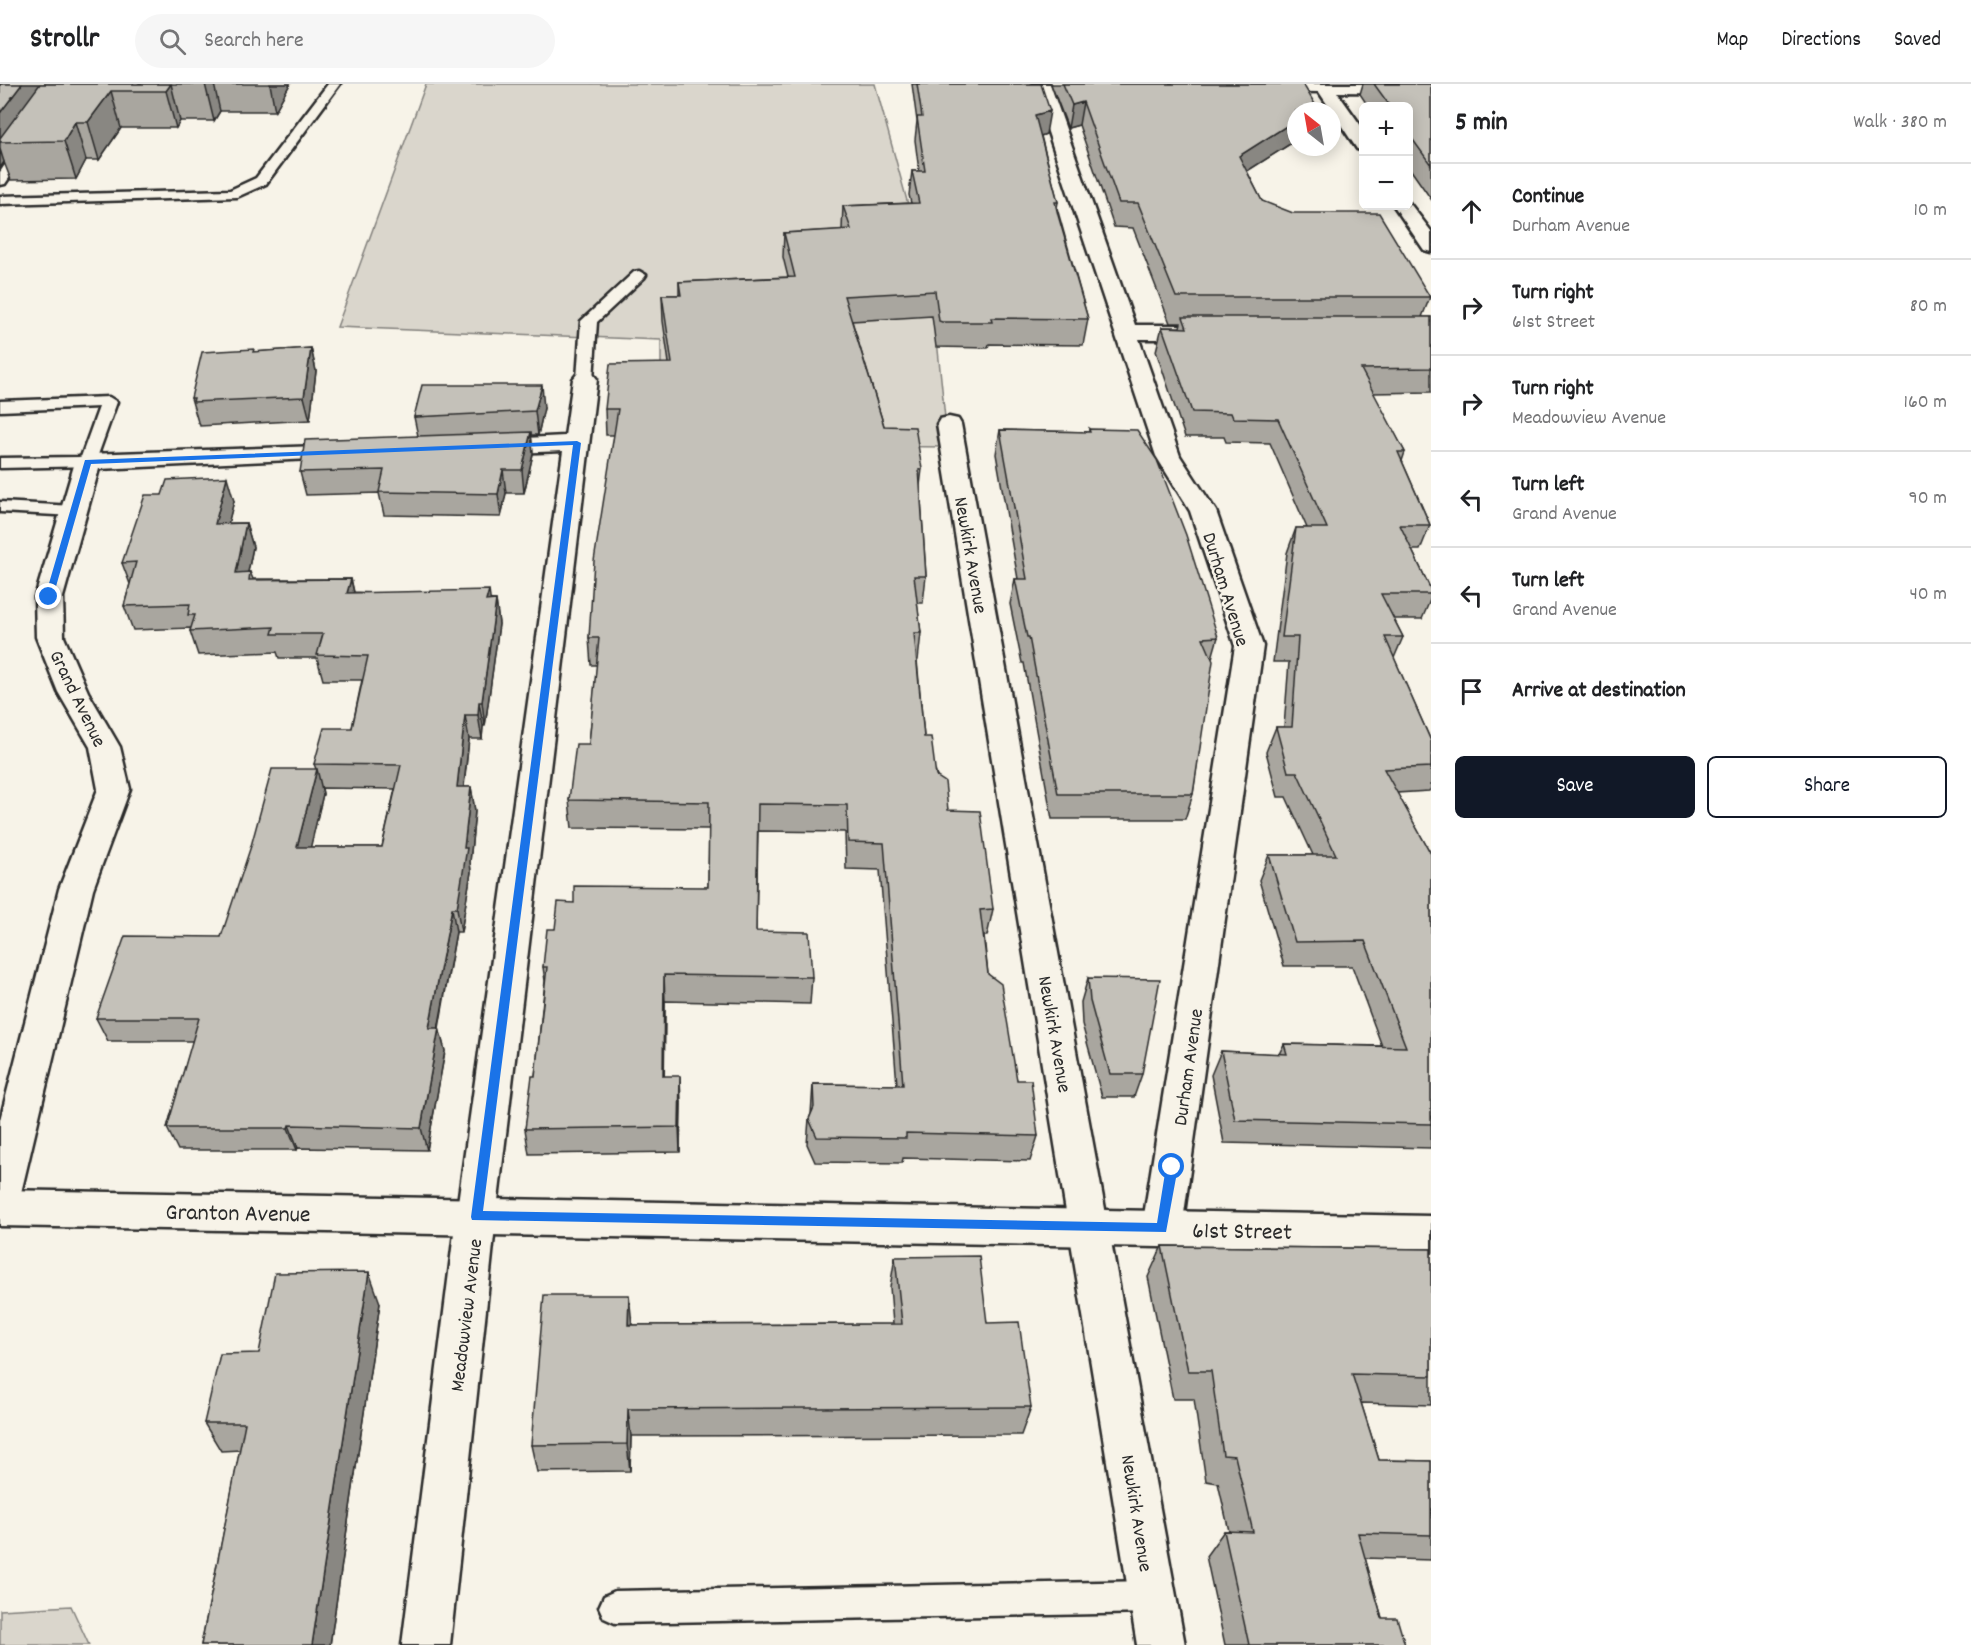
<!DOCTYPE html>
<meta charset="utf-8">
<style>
body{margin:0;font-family:Dekko,sans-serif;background:#f6f6f6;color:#202124}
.controls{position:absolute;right:18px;top:18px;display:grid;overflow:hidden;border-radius:9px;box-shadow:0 3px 15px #0003}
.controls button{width:54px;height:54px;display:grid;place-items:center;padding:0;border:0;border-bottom:2px solid #e0e0e0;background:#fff;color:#202124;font:30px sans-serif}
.compass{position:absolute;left:1287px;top:18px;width:54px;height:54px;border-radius:50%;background:#fff;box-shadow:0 3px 15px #0003;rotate:329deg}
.stop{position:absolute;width:18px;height:18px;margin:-14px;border:4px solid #1a73e8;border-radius:50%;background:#fff}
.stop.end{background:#1a73e8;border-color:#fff;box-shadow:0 2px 6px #0008}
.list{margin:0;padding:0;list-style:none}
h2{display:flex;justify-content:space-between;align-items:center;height:78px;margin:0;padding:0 24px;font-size:26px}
h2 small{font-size:20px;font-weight:400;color:#757577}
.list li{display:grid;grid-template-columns:39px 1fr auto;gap:18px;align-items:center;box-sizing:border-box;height:96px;padding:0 24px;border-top:2px solid #e0e0e0}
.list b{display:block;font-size:22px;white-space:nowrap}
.list p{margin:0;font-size:20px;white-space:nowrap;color:#757577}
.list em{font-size:20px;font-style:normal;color:#757577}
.actions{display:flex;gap:12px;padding:18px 24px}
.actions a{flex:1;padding:14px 0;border:2px solid #111827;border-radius:9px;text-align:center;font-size:21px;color:#111827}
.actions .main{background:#111827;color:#fff}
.icon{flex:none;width:33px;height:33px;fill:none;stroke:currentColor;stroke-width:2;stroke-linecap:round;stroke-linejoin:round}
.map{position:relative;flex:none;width:1431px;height:1561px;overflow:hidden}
header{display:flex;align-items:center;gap:36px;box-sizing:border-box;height:84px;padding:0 30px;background:#fff;border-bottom:2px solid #e0e0e0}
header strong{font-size:28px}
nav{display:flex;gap:33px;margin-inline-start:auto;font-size:21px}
.search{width:420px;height:54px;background:#f6f6f6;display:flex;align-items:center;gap:15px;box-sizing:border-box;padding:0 21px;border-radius:33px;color:#757577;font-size:22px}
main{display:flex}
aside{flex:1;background:#fff}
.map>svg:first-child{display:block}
.green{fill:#dad6cc;stroke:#82807c;stroke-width:1.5}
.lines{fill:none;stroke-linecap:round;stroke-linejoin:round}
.lane-casing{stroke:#2b2b2b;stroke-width:5}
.street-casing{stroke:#2b2b2b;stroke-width:5}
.secondary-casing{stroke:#2b2b2b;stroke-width:5}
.lane{fill:#f7f3e8;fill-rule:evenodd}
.street{fill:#f7f3e8;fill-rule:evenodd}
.secondary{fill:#f7f3e8;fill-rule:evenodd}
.wall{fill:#a9a69f;stroke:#2b2b2b;stroke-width:1.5;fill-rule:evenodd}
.shaded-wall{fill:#898782;stroke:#2b2b2b;stroke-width:1.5}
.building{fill:#c4c1b9;stroke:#2b2b2b;stroke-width:1.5}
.route{fill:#1a73e8}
.labels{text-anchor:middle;stroke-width:5;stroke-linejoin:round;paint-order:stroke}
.street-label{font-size:20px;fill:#2b2b2b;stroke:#f7f3e8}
.near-street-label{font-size:24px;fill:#2b2b2b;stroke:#f7f3e8}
</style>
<header>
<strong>Strollr</strong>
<div class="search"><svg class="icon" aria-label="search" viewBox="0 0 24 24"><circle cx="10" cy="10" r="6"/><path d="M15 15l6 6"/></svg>Search here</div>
<nav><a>Map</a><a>Directions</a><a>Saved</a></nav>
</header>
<main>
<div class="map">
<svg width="1431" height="1561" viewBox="0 0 1431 1561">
<rect width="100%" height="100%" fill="#f7f3e8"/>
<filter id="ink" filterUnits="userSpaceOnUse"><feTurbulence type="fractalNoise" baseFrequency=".0167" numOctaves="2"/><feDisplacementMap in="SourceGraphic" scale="12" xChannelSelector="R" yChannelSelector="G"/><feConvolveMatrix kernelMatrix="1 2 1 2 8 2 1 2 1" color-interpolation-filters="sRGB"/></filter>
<g filter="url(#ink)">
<path class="green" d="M426 0H875L932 208 948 363 661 360V256L337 243Z
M71 1522 89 1561H0V1526Z"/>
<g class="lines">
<g class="lane-casing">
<path id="lane" d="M328 0H340L266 100 237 113 0 120V112L230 106 256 94Z
M25 58 31 62 5 100 0 101V88L20 59Z
M639 187 646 191 644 194 597 238 593 295 585 300 579 298 577 295 581 237 634 188Z
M109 313 117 318 94 382 0 384V374L81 373 99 323 0 327V317Z
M0 418 74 422 83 427 74 432 0 428Z
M1152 1497 1163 1502 1168 1513 1163 1524 1152 1529 615 1539 604 1534 599 1523 604 1512 615 1507Z"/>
</g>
<g class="street-casing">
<path id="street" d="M1032 0H1050L1135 241H1204L1212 243 1215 248 1212 253 1204 255H1139L1180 372 1216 427 1263 562 1182 1144 1176 1157 1162 1162 1148 1157 1142 1144 1235 562 1190 427 1156 372Z
M1252 0H1431V9L1337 8 1364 46V67L1357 65 1319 8 1259 7 1253 6Z
M1408 117 1431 147V168L1424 166 1394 122H1408Z
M585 288 593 290 597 295 496 1133 450 1561H402L456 1133 563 367 489 370 480 368 477 363 480 358 489 356 565 352 573 295 577 290Z
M949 333 958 335 961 340 1185 1561H1137L937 340 940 335Z
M347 361 356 363 359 368 356 373 99 385 63 513 64 553 88 608 120 663 130 705 93 805 20 1113 14 1125 0 1131V1036L59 805 98 705 90 663 58 608 36 553 35 513 75 378 79 373 88 370Z"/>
</g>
<g class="secondary-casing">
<path id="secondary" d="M0 1106 1431 1132V1168L0 1142Z"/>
</g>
<use href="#lane" class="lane"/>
<use href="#street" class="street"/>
<use href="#secondary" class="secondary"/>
</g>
<path class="wall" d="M0 0H290L275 27H220L214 37H180L176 44H121L99 76H86L76 95 11 96 4 78 0 84Z
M912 0H1041L1046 50 1041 52 1058 118 1057 124 1088 235 1083 261 989 260 988 264 936 263 932 232 852 237 884 342 922 385 920 402 926 492 923 519H917L921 549 918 576H917L924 653 948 726 993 825 987 852H984L988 890 1017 996 1038 1052 1030 1077 903 1074 902 1079 815 1078 807 1060 809 1035 811 1030 813 1000 897 1001 880 786 846 785 845 748 758 747 756 847 812 893 810 920 665 917 664 992 681 1017 680 1068 529 1070 525 1045 535 992 545 897 543 883 555 845 574 819 708 803 709 745 572 744 569 716 589 660 597 581H591L589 554 614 351H606L605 325 669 279 663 237 662 211H679V198L788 193 783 173 784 149 842 146 843 122 911 119 909 111 912 87H919L915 56 917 37Z
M1051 0H1303L1296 27V56H1291L1290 60 1247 87 1262 117 1430 213 1422 233H1431V308L1373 309 1405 368 1402 377 1430 441 1420 466H1412L1431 506V514L1422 535H1394L1403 553 1394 574 1431 657V704L1429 707 1397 709 1431 770V1064L1224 1059 1211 991 1221 967 1279 970 1284 960 1382 962 1352 882H1284L1259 796 1269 771H1313L1286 713H1278L1266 668 1276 643H1284L1289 578H1273L1287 469 1296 444H1307L1270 359 1226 358 1224 353H1185L1156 267 1162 243H1180L1181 239H1170L1133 144 1114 143 1079 41 1068 44Z
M1363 0H1431V115L1408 82V22H1368L1360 10Z
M311 264 316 287 310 336 200 342 199 338H198L191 314 254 268Z
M544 324 538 351H531L533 370 524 409H506L501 433 384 431 379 409 306 411 300 388 418 352 414 333Z
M1089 345 1218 553 1212 574 1193 710 1185 735H1052L1024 579H1022L1010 520 1015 495H1018L996 370 1000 346 1089 348Z
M162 411 234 417 228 439H246L253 463 248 488H250L253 495H351L354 508 496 516 499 540 485 642H483L482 655H469L464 703H471L475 727 470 778 471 788 461 848H456L439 944 445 967 427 1066 298 1064 297 1066H178L167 1044 193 957H108L96 934 221 853 316 685 314 680 352 644 362 596H323L317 574H279L277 568 198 571 190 547 191 544 133 546 124 522 130 500 122 479ZM322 704 395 705 382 763H310L323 710Z
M1088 894 1142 990 1134 1013H1102L1082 940 1081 918Z
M1162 1162 1431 1165V1321L1361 1319 1379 1376 1431 1377V1476L1365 1474 1382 1534 1405 1561H1225L1206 1472 1224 1447H1229L1218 1399 1206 1397 1194 1315H1173L1148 1193Z
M895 1173 987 1239 1031 1323 1021 1351 631 1352 630 1387 537 1388 531 1361 632 1241 893 1240 890 1203Z
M380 1219 330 1561H201L240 1366 221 1367 204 1339 259 1269Z"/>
<path class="shaded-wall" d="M22 0H61L0 58V29Z
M171 0 180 37 176 44 166 7Z
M205 0H214L220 27 214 37Z
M270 0H290L275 27Z
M111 7 121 44 99 76 88 38Z
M1083 18 1079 41 1068 44 1072 21Z
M1050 27 1046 50 1032 55 1035 31Z
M1296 36 1290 60 1233 96 1239 72Z
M75 38 86 76 76 95 64 57Z
M0 65 4 78 0 84Z
M311 264 316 287 310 336 304 313Z
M542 301 544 324 538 351 535 327Z
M531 348 533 370 524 409 522 386Z
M503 386 506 409 501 433 498 410Z
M227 393 234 417 222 464 215 440Z
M246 439 253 463 243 513 236 489Z
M351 495 356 519 347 509Z
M489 506 492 530 486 517Z
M496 516 499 540 485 642 482 618Z
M479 618 483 642 482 655 478 631Z
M465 631 469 655 461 727 457 703Z
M317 685 323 710 305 787 297 763Z
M471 703 475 727 470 778 471 788 461 848 457 824Z
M452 824 456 848 434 967 429 944Z
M664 891 665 917 664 1017 663 992Z
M439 944 445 967 427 1066 421 1044Z
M680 992 681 1017 680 1068 679 1043Z
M289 1041 298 1064 297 1066 288 1044Z
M369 1188 380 1219 330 1561H312Z
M629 1211 632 1240 628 1241Z
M628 1325 631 1352 630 1387 627 1360Z"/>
<path class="building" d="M0 0H22L0 29Z
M40 0H171L166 7H111L88 38H75L64 57 0 58V54Z
M917 0H1041L1050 27 1035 31 1058 118H1055L1058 131 1088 235 991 234 992 238H942L939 237 935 207 844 212 884 342 915 343 922 385H919L926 492H914L921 549H914L924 653H931L936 692 945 698 948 726 980 727 993 825 980 826 988 890 1001 900 1017 996H1031L1038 1052 906 1049V1054L817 1053 809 1035 814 1023 813 1000 903 1001 884 759 848 758 847 721 758 720 756 847 809 848 812 893 664 891 663 992H680L679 1043 525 1045 532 992H535L547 883H543L547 845H555L558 818 574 819V802L708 803 709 718 569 716 576 660H589L599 554H589L594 477 618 325H605L610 280 672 279 662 211H681L679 198 795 193 784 149 851 145 843 122 919 119 912 87H925L917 33H922Z
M1063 0H1303L1319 27H1296V32H1294L1296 36 1239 72 1262 117 1293 129H1379L1430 213H1176L1138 119H1119L1083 18 1072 21Z
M1374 0H1431V81L1408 49V22H1390Z
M1183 233H1431V284L1361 285 1405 368H1398L1430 441H1400L1431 506V510H1381L1403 553H1385L1431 657V683L1384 685 1431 770V1040L1235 1036 1221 967 1287 970 1284 960 1406 963 1365 857 1295 858 1269 771H1336L1297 688H1288L1276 643H1292L1298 553H1282L1296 444H1327L1278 335 1233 334 1231 329 1192 328 1162 243 1187 244Z
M311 264 304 313 193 318 194 314H191L202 268 254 265 253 268Z
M422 301H542L535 327 414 333Z
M1089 345 1137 346 1157 376 1186 451 1218 553 1203 554 1213 577 1193 710H1058L1029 553H1027L1015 495H1027L1000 346 1090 348Z
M531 348 522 386H503L498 410 379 408 384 386 300 388 305 356Z
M227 393 215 440 246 439 236 489 250 488 249 496 351 495 347 509 489 506 486 517 496 516 482 618H479L478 631H465L457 703H471L464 764H467L457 824H452L429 944H439L421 1044 289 1041 288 1044H167L199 934H96L125 852 221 853 251 762 272 685H317L297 763H382L401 681 314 680 324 644H352L368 572 317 571 323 550H272L274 543 190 547 195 531H188L190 520 124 522 136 478 122 479 145 411H162L167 396Z
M1088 894 1160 895 1142 990H1110L1090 917Z
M1162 1162 1431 1165V1292L1352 1290 1379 1376 1431 1377V1451L1358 1449 1382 1534H1397L1405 1561H1249L1224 1447 1253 1448 1235 1372 1223 1371 1211 1287H1188Z
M979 1172 987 1239 1019 1238 1031 1323 628 1325 627 1360 531 1361 544 1211H629L628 1241 902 1240 895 1173Z
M369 1188 312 1561H201L245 1339H204L220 1270 259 1269 275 1189Z"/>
</g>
<path class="route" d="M577 357 581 359 483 1127 1157 1139 1166 1083 1172 1078 1178 1083 1166 1148 472 1136 471 1133 573 361 91 380 53 513 49 516 45 513 85 376Z"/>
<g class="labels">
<g class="street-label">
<text transform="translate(972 471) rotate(80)" y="7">Newkirk Avenue</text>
<text transform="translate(1227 505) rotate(73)" y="7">Durham Avenue</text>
<text transform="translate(79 614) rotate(64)" y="7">Grand Avenue</text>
<text transform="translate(1056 950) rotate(80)" y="7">Newkirk Avenue</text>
<text transform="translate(1187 983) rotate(-82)" y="7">Durham Avenue</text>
<text transform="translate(465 1231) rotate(-83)" y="7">Meadowview Avenue</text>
<text transform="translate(1138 1429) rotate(81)" y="7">Newkirk Avenue</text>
</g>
<g class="near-street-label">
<text transform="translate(238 1128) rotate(1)" y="8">Granton Avenue</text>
<text transform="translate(1242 1146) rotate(1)" y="8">61st Street</text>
</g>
</g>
</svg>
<div class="controls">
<button>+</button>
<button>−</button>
</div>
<svg class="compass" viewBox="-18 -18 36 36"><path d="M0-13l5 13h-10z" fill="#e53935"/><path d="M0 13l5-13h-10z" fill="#757577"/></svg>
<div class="stop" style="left:1172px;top:1083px"></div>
<div class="stop end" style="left:49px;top:513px"></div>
</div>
<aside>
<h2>5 min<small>Walk · 380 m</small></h2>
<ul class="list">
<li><svg class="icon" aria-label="ahead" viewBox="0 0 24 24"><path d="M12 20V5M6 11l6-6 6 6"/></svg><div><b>Continue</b><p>Durham Avenue</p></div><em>10 m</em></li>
<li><svg class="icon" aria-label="right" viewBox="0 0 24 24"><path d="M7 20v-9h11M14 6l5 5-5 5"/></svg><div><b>Turn right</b><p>61st Street</p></div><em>80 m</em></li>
<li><svg class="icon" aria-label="right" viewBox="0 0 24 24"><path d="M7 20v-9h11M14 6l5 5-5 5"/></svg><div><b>Turn right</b><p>Meadowview Avenue</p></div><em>160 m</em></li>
<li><svg class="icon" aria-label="left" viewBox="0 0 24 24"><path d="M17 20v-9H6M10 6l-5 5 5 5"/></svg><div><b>Turn left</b><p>Grand Avenue</p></div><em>90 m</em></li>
<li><svg class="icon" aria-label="left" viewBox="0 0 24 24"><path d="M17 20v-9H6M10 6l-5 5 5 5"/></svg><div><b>Turn left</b><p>Grand Avenue</p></div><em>40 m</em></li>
<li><svg class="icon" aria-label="arrive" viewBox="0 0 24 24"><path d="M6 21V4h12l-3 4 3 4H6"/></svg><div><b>Arrive at destination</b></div></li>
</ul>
<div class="actions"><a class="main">Save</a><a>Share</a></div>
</aside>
</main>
